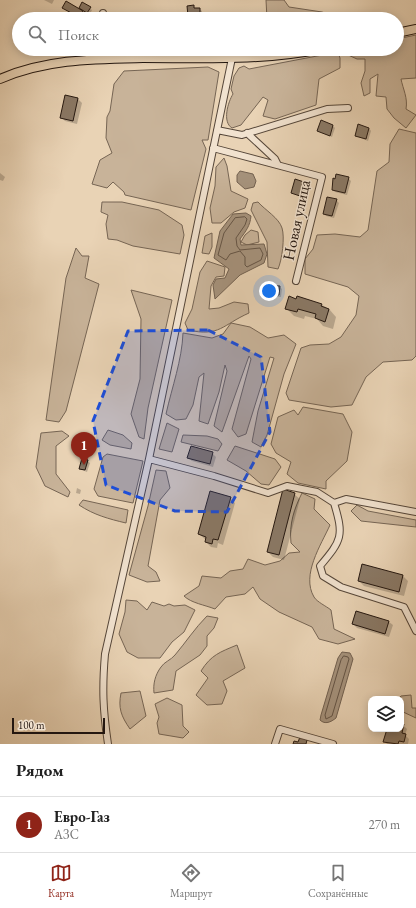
<!DOCTYPE html>
<html lang="ru">
<meta charset="utf-8">
<style>
body{margin:0;font-family:"EB Garamond",serif;background:#f6f6f6;color:#222}
.controls{position:absolute;right:12px;bottom:12px;display:grid;overflow:hidden;border-radius:8px;box-shadow:0 2px 10px #0003}
.controls button{width:36px;height:36px;display:grid;place-items:center;padding:0;border:0;border-bottom:1px solid #e0e0e0;background:#fff;color:#222;font:20px sans-serif}
.scale{position:absolute;left:12px;bottom:10px;width:93px;box-sizing:border-box;padding-left:4px;border:2px solid #241710;border-top:0;font-size:11px;line-height:14px;white-space:nowrap;color:#241710;-webkit-text-stroke:3px #f1e2cf;paint-order:stroke}
.you{position:absolute;left:269px;top:291px;width:14px;height:14px;margin:-10px;border:3px solid #fff;border-radius:50%;background:#1a73e8;box-shadow:0 0 0 6px #1a73e833}
.badge{display:grid;place-items:center;width:26px;height:26px;border-radius:50%;background:#8f2418;color:#fff;font-size:13px;font-weight:700}
.pin{position:absolute;translate:-50% -33px;filter:drop-shadow(0 1px 2px #0008)}
.pin::after{content:'';position:absolute;top:21px;width:14px;height:12px;background:inherit;clip-path:polygon(0 0,100% 0,50% 100%)}
.list{margin:0;padding:0;list-style:none}
h2{display:flex;justify-content:space-between;align-items:center;height:52px;margin:0;padding:0 16px;font-size:17px}
h2 small{font-size:13px;font-weight:400;color:#767676}
.list li{display:grid;grid-template-columns:26px 1fr auto;gap:12px;align-items:center;box-sizing:border-box;height:56px;padding:0 16px;border-top:1px solid #e0e0e0}
.list b{display:block;font-size:15px;white-space:nowrap}
.list p{margin:0;font-size:13px;white-space:nowrap;color:#767676}
.list em{font-size:13px;font-style:normal;color:#767676}
.icon{flex:none;width:22px;height:22px;fill:none;stroke:currentColor;stroke-width:2;stroke-linecap:round;stroke-linejoin:round}
.map{position:relative;flex:none;width:416px;height:744px;overflow:hidden}
.search{position:absolute;background:#fff;box-shadow:0 2px 10px #0003;left:12px;right:12px;top:12px;height:44px;display:flex;align-items:center;gap:10px;box-sizing:border-box;padding:0 14px;border-radius:22px;color:#767676;font-size:15px}
.sheet{height:108px;background:#fff}
nav{display:flex;justify-content:space-around;align-items:center;box-sizing:border-box;height:56px;border-top:1px solid #e0e0e0;background:#fff;font-size:11px;color:#767676}
nav a{display:grid;justify-items:center;gap:2px}
nav .on{color:#8f2418}
.map>svg:first-child{display:block}
.green{fill:#c8b399;stroke:#766554}
.water{fill:#a6937d;stroke:#726151}
.shadow{fill:#0003}
.lines{fill:none;stroke-linecap:round;stroke-linejoin:round}
.shore{stroke:#655546;stroke-width:1}
.building{fill:#8a7966;stroke:#241710}
.minor-casing{stroke:#554639;stroke-width:8}
.major-casing{stroke:#241710;stroke-width:10}
.minor{stroke:#f1e2cf;stroke-width:6}
.major{stroke:#e9d3b5;stroke-width:8}
.marked{fill:#1d4ed8;fill-opacity:0.2;stroke:#1d4ed8;stroke-width:3;stroke-dasharray:8 5;stroke-linejoin:round}
.labels{text-anchor:middle;stroke-width:3;stroke-linejoin:round;paint-order:stroke}
.street-label{font-size:16px;fill:#241710;stroke:#f1e2cf}
</style>
<div class="map">
<svg width="416" height="744" viewBox="0 0 416 744">
<rect width="100%" height="100%" fill="#e9d3b5"/>
<filter id="stains"><feTurbulence type="fractalNoise" baseFrequency=".005" numOctaves="4"/><feColorMatrix values="0 0 0 0 .2 0 0 0 0 .09 0 0 0 0 .02 0 0 0 .5 -.17"/></filter>
<radialGradient id="worn" r=".72"><stop offset=".6" stop-color="#630" stop-opacity="0"/><stop offset="1" stop-color="#630" stop-opacity=".3"/></radialGradient>
<path class="green" d="M266 0H284L289 7 322 12 344 19H267Z
M416 35V78L401 79C403 89 408 98 406 109L416 115 406 128 394 118 387 109 386 97 376 96 378 74 370 79V93L364 96 361 83 365 71V59H357L346 54 348 49H397V39Z
M338 52 340 58V68L319 79 316 105 275 119 263 116 268 100 263 97 241 125 232 128C222 122 228 102 233 94L231 89 234 76 239 68 244 66 249 69Z
M208 67 219 72 208 140H202L206 149 191 210 125 195 124 192 113 182 107 188 92 184 100 160 112 153 106 138 107 117 110 111 114 84 124 71Z
M399 129 416 133V356L412 360 383 362 366 377 352 405 331 407 289 400 286 393 301 348 310 345 329 344 341 337 356 315 359 296 348 287 305 274V259L313 249 317 235 335 234 360 237 368 230 377 171 389 162 390 144Z
M224 158 227 166 231 191 248 199 245 208 234 212 221 223H212L210 208 215 186 216 167Z
M102 202H122L159 210 182 225 184 235 180 254 133 246 117 240 108 239 106 224 108 215 101 212Z
M258 202C265 210 279 218 282 228 285 237 282 260 278 269L268 267 267 242 251 210 253 203Z
M251 230 258 232 259 242 247 245 241 242 245 235Z
M212 233V247L209 254 202 253 205 236Z
M76 248 82 256H89L85 278 99 284 66 411 59 422 46 420 66 278Z
M207 261 225 267 224 276 216 277 211 286 209 309 219 308 234 302 248 304 249 313C222 325 220 337 188 330L185 323 192 309 200 272Z
M131 290 172 300 148 408 144 439 139 437 131 414 140 379 141 319Z
M231 323 250 327 268 338 284 335 296 344 284 374 267 435 261 447 252 442 258 411 274 358 270 357 246 434 238 437 232 429 251 359 249 356 222 432 214 426 227 371 225 365 219 392 208 424 199 421 204 373 199 377 193 405 186 419 176 420 166 414C172 387 182 360 183 333L212 338 223 334Z
M303 407 343 414 352 432 347 461 326 481V489L298 483 287 474 291 462 276 453 271 444 278 417 294 410 298 415Z
M167 423 179 429 172 452 159 449Z
M108 430 123 435 132 443 131 449 110 445 102 440Z
M62 431 69 436 56 446V474L70 492 68 497 45 486 36 467 41 433Z
M183 435 207 436 218 439 222 444 218 451 181 442Z
M235 446 275 459 281 467 269 485 261 484 246 471 227 460Z
M107 454 143 461 133 503 98 496 94 489 103 457Z
M156 470 166 471 170 488 160 500 148 566 156 572 160 581 147 582 129 575 148 506Z
M302 493 315 499 314 509 330 525C321 545 301 575 314 597 317 602 326 606 331 610L334 629 355 639 338 644 319 639 312 627 279 612 260 599 253 587 245 594 226 597 215 609C205 605 191 603 184 596L199 586 202 576 221 578 230 571 243 569 248 559 265 565 280 561 289 553 300 552 291 543C289 524 294 509 302 493Z
M83 500 128 510 126 523C109 519 94 515 79 505Z
M357 505 368 511 416 520V527L361 521 351 511Z
M126 600 137 601 147 610 152 602 164 606 169 604 174 606 185 605 195 610 184 632 172 642 160 658H138L127 652 119 634 125 612Z
M207 616 218 618 214 628 207 636V646L200 655 176 671 173 690 154 693C153 684 155 675 161 667 164 662 171 660 175 655 186 642 195 628 207 616Z
M237 645 245 668 223 681 227 691 222 704 207 705 196 695 208 678 201 671C211 655 220 652 237 645Z
M140 691 146 716 130 729C121 716 118 708 121 693Z
M411 695 412 708H416V718L401 711V699H398L401 696Z
M167 698 182 705 183 726 189 732 183 738 159 734 157 723 159 717 155 704Z"/>
<path class="water" d="M240 171 253 174 256 181 254 187 245 189 237 182V175Z
M246 213 251 216C250 226 246 231 240 239L241 245 264 244 267 254 264 263 240 275 215 299 213 285 216 279 225 278 229 269 214 258 220 231 233 214Z
M342 652 350 653 353 659 336 718C331 722 325 725 320 720L321 715 338 658Z"/>
<path class="shadow" d="M44 0H54L52 4Z
M83 3 92 10 90 14 85 12 82 19 66 10H79Z
M188 7 199 9 202 11V18H191L189 16Z
M78 99 82 103 77 124 65 121 61 117Z
M333 126 335 128 332 137 318 131Z
M369 128 371 131 368 141 356 136Z
M0 173 5 177 3 181 0 180Z
M348 178 351 181 347 195 335 192 333 190Z
M306 184 309 186 305 198 292 193Z
M336 200 339 203 334 218 326 216 324 213Z
M280 287 282 289 281 297 270 296 267 294Z
M297 300 322 305 329 309 336 317 333 329 323 326 317 319 305 316 304 319 294 316 286 308Z
M212 453 216 457 213 467 192 461 188 458Z
M87 461 90 463 87 472 80 469Z
M77 488 81 490 80 494 76 493Z
M294 494 300 499 284 560 273 557 268 552Z
M230 498 235 503 223 545 218 543 217 548 211 547 206 542V540L199 534Z
M363 566 403 576 408 581 404 596 364 586 359 581Z
M357 612 389 622 393 625 389 637 357 628 353 624Z
M401 723 407 729 405 735 409 739 408 744H387L385 742 388 729H401Z"/>
<g class="lines">
<path class="shore" d="M245 217 247 219 245 225 236 238 237 246 240 250 260 248 263 254 261 260 247 267 245 265V257L240 251 230 254 226 260 218 255 224 233 235 218Z
M344 656 348 657 349 659 332 716 326 719 325 715 341 660Z"/>
</g>
<path class="building" d="M66 1 83 11 79 17 62 8Z
M82 2 91 7 87 13 79 8Z
M194 5V8H200V16H188L187 6Z
M65 95 78 98 73 121 60 118Z
M321 120 333 125 330 136 317 131Z
M358 124 369 128 366 139 355 136Z
M336 174 349 177 345 193 332 190 333 178 335 179Z
M295 179 307 183 303 197 291 193Z
M327 197 337 199 332 216 323 214Z
M267 285 280 286 279 295 266 294Z
M289 296 296 299 297 296 322 304 321 306 329 309 325 322 315 318 316 314 298 309 297 312 285 309Z
M191 446 213 452 210 464 187 458Z
M82 458 88 460 85 470 79 469Z
M283 489 295 493 279 555 267 552Z
M210 491 231 497 218 540 213 539 212 544 205 542 206 537 198 534Z
M362 564 403 575 399 592 358 581Z
M356 611 389 621 385 634 352 624Z
M401 724H404L402 733 406 734 404 742 399 741 398 744 383 742 387 729H401Z
M300 737 307 740 306 744H293L294 741 298 742Z"/>
<g class="lines">
<g class="minor-casing">
<path id="minor" d="M103 13V19
M104 49V59
M217 130 242 135 327 109 348 108
M247 133 275 159 278 165
M213 148 322 177 296 281
M149 459 214 476 268 493 287 486 317 492 334 503 346 499 416 512
M334 503C344 536 342 540 320 566L323 576 341 587 404 607 416 631
M108 744C103 710 102 689 105 654L149 459 232 58
M275 744 280 729 333 744"/>
</g>
<g class="major-casing">
<path id="major" d="M397 33 416 29
M0 79C45 59 94 59 143 58 202 58 262 61 321 49"/>
</g>
<use href="#minor" class="minor"/>
<use href="#major" class="major"/>
</g>
<path class="marked" d="M208 330 261 357 270 432 227 512 175 511 106 485 93 421 128 331Z"/>
<g class="labels">
<g class="street-label">
<text transform="translate(296 220) rotate(-78)" y="6">Новая улица</text>
</g>
</g>
<rect width="100%" height="100%" filter="url(#stains)"/>
<rect width="100%" height="100%" fill="url(#worn)"/>
</svg>
<div class="controls">
<button><svg class="icon" aria-label="layers" viewBox="0 0 24 24"><path d="M12 4l9 5-9 5-9-5zM3 14l9 5 9-5"/></svg></button>
</div>
<div class="scale">100 m</div>
<div class="you"></div>
<div class="pin badge" style="left:84px;top:465px">1</div>
<div class="search"><svg class="icon" aria-label="search" viewBox="0 0 24 24"><circle cx="10" cy="10" r="6"/><path d="M15 15l6 6"/></svg>Поиск</div>
</div>
<section class="sheet">
<h2>Рядом<small></small></h2>
<ul class="list">
<li><span class="badge">1</span><div><b>Евро-Газ</b><p>АЗС</p></div><em>270 m</em></li>
</ul>
</section>
<nav>
<a class="on"><svg class="icon" aria-label="map" viewBox="0 0 24 24"><path d="M3 6l6-2 6 2 6-2v14l-6 2-6-2-6 2zM9 4v14M15 6v14"/></svg>Карта</a>
<a><svg class="icon" aria-label="directions" viewBox="0 0 24 24"><path d="M12 3l9 9-9 9-9-9zM9 14v-3h6M13 9l2 2-2 2"/></svg>Маршрут</a>
<a><svg class="icon" aria-label="saved" viewBox="0 0 24 24"><path d="M7 4h10v16l-5-4-5 4z"/></svg>Сохранённые</a>
</nav>
